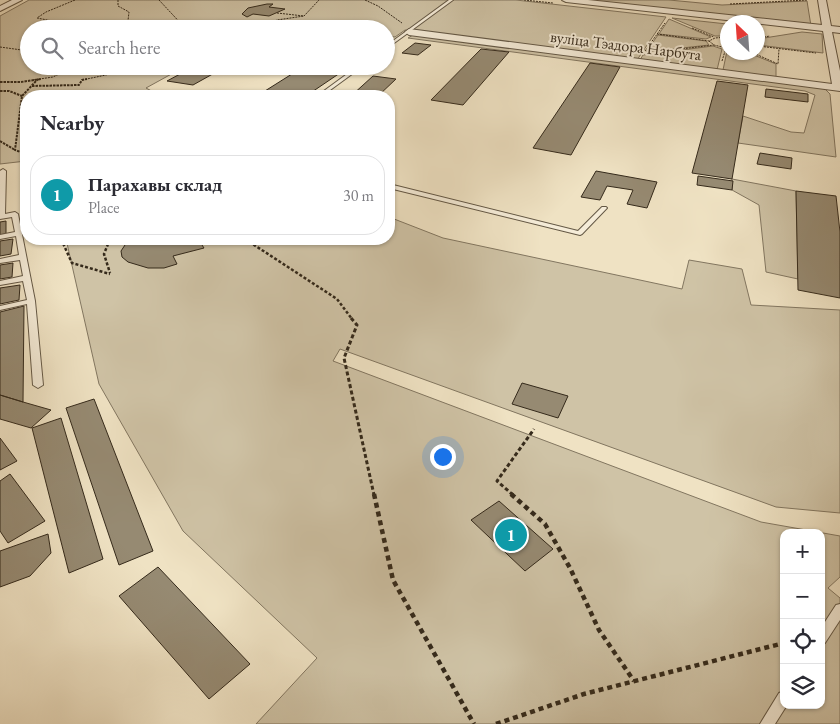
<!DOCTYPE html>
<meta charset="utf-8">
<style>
body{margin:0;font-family:"EB Garamond",serif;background:#f2f2f3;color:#2b2b33}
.controls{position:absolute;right:15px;bottom:15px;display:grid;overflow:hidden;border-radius:10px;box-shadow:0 1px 4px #0004}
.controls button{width:45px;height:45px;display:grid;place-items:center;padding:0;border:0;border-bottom:1px solid #e1e1e2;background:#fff;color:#2b2b33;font:25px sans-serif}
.compass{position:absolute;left:720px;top:15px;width:45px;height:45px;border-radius:50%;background:#fff;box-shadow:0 1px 4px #0004;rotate:335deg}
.you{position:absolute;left:442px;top:456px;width:18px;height:18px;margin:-12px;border:4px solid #fff;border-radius:50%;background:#1a73e8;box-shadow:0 0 0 8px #1a73e833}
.badge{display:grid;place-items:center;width:32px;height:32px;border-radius:50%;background:#111827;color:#fff;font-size:16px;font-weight:700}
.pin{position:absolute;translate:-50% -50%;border:2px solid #fff;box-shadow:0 1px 5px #0006}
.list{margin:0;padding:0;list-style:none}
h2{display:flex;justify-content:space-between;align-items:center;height:65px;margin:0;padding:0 20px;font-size:21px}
h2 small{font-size:16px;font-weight:400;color:#7c7c81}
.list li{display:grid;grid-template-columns:32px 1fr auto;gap:15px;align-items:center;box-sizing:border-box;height:80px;margin:0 10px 10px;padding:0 10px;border:1px solid #e1e1e2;border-radius:20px}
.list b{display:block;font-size:19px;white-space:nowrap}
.list p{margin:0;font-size:16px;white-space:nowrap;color:#7c7c81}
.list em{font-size:16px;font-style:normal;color:#7c7c81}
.icon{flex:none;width:28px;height:28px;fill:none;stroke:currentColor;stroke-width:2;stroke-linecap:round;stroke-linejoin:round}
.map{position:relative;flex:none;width:840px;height:724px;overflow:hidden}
.search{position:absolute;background:#fff;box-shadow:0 1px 4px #0004;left:20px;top:20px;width:375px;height:55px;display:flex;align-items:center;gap:12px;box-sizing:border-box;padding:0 18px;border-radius:28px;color:#7c7c81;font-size:19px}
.panel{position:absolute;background:#fff;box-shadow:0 1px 4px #0004;left:20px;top:90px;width:375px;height:155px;border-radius:20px}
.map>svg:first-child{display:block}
.green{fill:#cfc3a6;stroke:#827660;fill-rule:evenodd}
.building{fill:#968a72;stroke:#352a1b}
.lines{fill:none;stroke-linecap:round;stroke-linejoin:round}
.service-casing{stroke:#645845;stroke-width:2}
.minor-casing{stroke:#645845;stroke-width:2}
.path-far4{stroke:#352a1b;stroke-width:1;stroke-dasharray:2 1;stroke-linecap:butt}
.path-far3{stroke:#352a1b;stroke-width:2;stroke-dasharray:2.5 1;stroke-linecap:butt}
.path-far2{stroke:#352a1b;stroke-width:2.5;stroke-dasharray:3 2;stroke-linecap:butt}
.path-far1{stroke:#352a1b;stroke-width:3;stroke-dasharray:4 2.5;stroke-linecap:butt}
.path{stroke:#352a1b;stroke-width:4.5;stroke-dasharray:5 4;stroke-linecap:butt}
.service{fill:#f5ecd8;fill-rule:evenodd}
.minor{fill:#f5ecd8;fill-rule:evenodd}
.labels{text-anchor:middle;stroke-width:4;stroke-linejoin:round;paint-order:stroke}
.far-street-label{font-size:16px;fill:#352a1b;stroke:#f5ecd8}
</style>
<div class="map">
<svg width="840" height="724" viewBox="0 0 840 724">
<rect width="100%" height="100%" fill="#efe2c3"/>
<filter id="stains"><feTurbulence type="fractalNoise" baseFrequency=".004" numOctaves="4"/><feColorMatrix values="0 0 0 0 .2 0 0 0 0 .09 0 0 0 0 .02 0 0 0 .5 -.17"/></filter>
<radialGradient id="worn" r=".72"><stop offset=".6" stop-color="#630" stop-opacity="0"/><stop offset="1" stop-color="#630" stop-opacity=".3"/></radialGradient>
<path class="green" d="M29 0H516L666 17 637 60 405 30 395 37 386 36V29H29V66H186L146 88 161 96H26V161L0 164V16Z
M572 0H669L722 5 807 1 811 26Z
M672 18 727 24V36H715Z
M669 19 711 37 706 39 659 34Z
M802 32 822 34 823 53 758 45V39Z
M413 35 824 88 830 94 836 157 738 143 743 116 791 132 804 133 815 95 805 91 408 38Z
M658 35 706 41 709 45 646 52Z
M713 46 722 49 717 70 640 60 643 55Z
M727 51 749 53 776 64V78L723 70Z
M732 179 796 191 798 279 766 272 759 205 732 190Z
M389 217 443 238 682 289 689 260 742 269 751 305 840 310V513L776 507 340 349 333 361 761 522 840 536V577L828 588 840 598V724H256L317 658 183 531 99 384 66 239H389ZM784 533H821V705H784Z"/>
<path class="building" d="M267 4H273L269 7 285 9 269 16 253 14 247 17 242 14 248 8Z
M415 43 431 45 418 55 402 53Z
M481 49 509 52 463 105 431 100Z
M590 63 620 67 571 155 533 148Z
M195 66H227L193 85 167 81Z
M303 67 340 73 306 96H257Z
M373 76 396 79 378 96H351Z
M717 81 748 85 732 179 692 173Z
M766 89 808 94V102L765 97Z
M760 153 792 158 791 169 757 164Z
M596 171 657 182 647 208 627 204 633 190 607 186 600 200 581 197Z
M698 176 733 181 732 190 697 185Z
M796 191 836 196 840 232V298L798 290Z
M6 221V234L0 235V222Z
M13 239 11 254 0 256V241Z
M129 239H198L204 248 173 256 177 264 164 268H148L128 262 122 257 121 251Z
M13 263 12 277 0 279V265Z
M20 285 19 300 0 304V288Z
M24 306 23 402 0 395V312Z
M522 383 568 396 558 418 512 404Z
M0 395 23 402 51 410 31 428 0 419Z
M94 399 153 551 119 565 66 408Z
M61 418 103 559 69 573 32 428Z
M0 438 17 461 0 470Z
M10 474 45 521 8 543 0 531V481Z
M499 501 553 549 525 571 471 520Z
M48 534 51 553 30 576 0 587V551Z
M158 567 250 664 209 699 119 596Z"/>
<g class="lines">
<g class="service-casing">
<path id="service" d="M449 0H453L386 49V46Z
M358 66H363L322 96H317Z
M3 169 6 171 5 214 15 212 18 214 35 301 43 385 38 388 33 385 27 304 0 310V306L27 300 23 281 0 285V281L23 276 20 260 0 263V259L19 255 16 236 0 239V235L15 232 12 217 0 219V171Z
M389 184 578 231 602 207H606L607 208 582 234 580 235 389 188Z
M840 604V620L825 643 821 645V628L836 605Z
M784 691V705H787L775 724H760L779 693Z"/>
</g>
<g class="minor-casing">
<path id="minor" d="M12 0H22L0 11V6Z
M562 0H588L822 25 818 0H826L831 26 840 27V33L832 32 840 71V91L409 35 405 32 409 29 832 84 823 31 566 2Z"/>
</g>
<path class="path-far4" d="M75 0 46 12 37 18 93 29
M118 0V6L129 12 127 29
M159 0 186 29
M365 0 378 6 402 23
M524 0 553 3
M730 4 807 0
M277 13 304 16 319 0
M350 23 380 29
M692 28 714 37
M249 29 277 20 304 16
M657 34 709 41 715 38 728 37
M758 38 770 36
M709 41 714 45 726 48
M758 46 816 53
M0 47 29 51
M645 51 665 23
M665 51 714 45
M751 52 778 64 779 49
M722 61 726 48
M33 80 53 77 75 66
M82 80 106 75 131 66"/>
<path class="path-far3" d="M0 82H21L41 79
M32 86 79 85 82 80 87 79
M0 91H9L22 96
M0 141 15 150
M26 154 15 150 22 96 38 79"/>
<path class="path-far2" d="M61 239 72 263 110 274
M110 239 104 254 110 273
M245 239 337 299 352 319"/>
<path class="path-far1" d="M351 318 357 325 344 358 374 495
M513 495 497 481 534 429"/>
<path class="path" d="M374 494 393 580 474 724
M511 494 545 524 570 568 599 630 634 681
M496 724 584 694 784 643"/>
<use href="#service" class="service"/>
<use href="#minor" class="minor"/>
</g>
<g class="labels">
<g class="far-street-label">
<text transform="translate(626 45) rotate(7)" y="6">вуліца Тэадора Нарбута</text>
</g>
</g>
<rect width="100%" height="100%" filter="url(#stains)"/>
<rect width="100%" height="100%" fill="url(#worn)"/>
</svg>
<div class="controls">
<button>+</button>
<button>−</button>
<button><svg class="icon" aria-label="locate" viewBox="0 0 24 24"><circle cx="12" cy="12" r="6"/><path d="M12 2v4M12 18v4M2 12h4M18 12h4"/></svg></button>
<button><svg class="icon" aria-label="layers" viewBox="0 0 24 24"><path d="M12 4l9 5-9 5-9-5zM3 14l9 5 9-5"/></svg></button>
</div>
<svg class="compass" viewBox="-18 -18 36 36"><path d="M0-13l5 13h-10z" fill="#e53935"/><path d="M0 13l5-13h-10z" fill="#7c7c81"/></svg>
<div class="you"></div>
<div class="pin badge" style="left:511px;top:535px;background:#0f9aa8">1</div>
<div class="search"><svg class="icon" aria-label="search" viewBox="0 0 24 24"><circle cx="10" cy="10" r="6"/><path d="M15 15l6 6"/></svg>Search here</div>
<section class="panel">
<h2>Nearby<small></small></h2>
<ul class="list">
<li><span class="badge" style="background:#0f9aa8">1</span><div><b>Парахавы склад</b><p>Place</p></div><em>30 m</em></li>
</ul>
</section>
</div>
